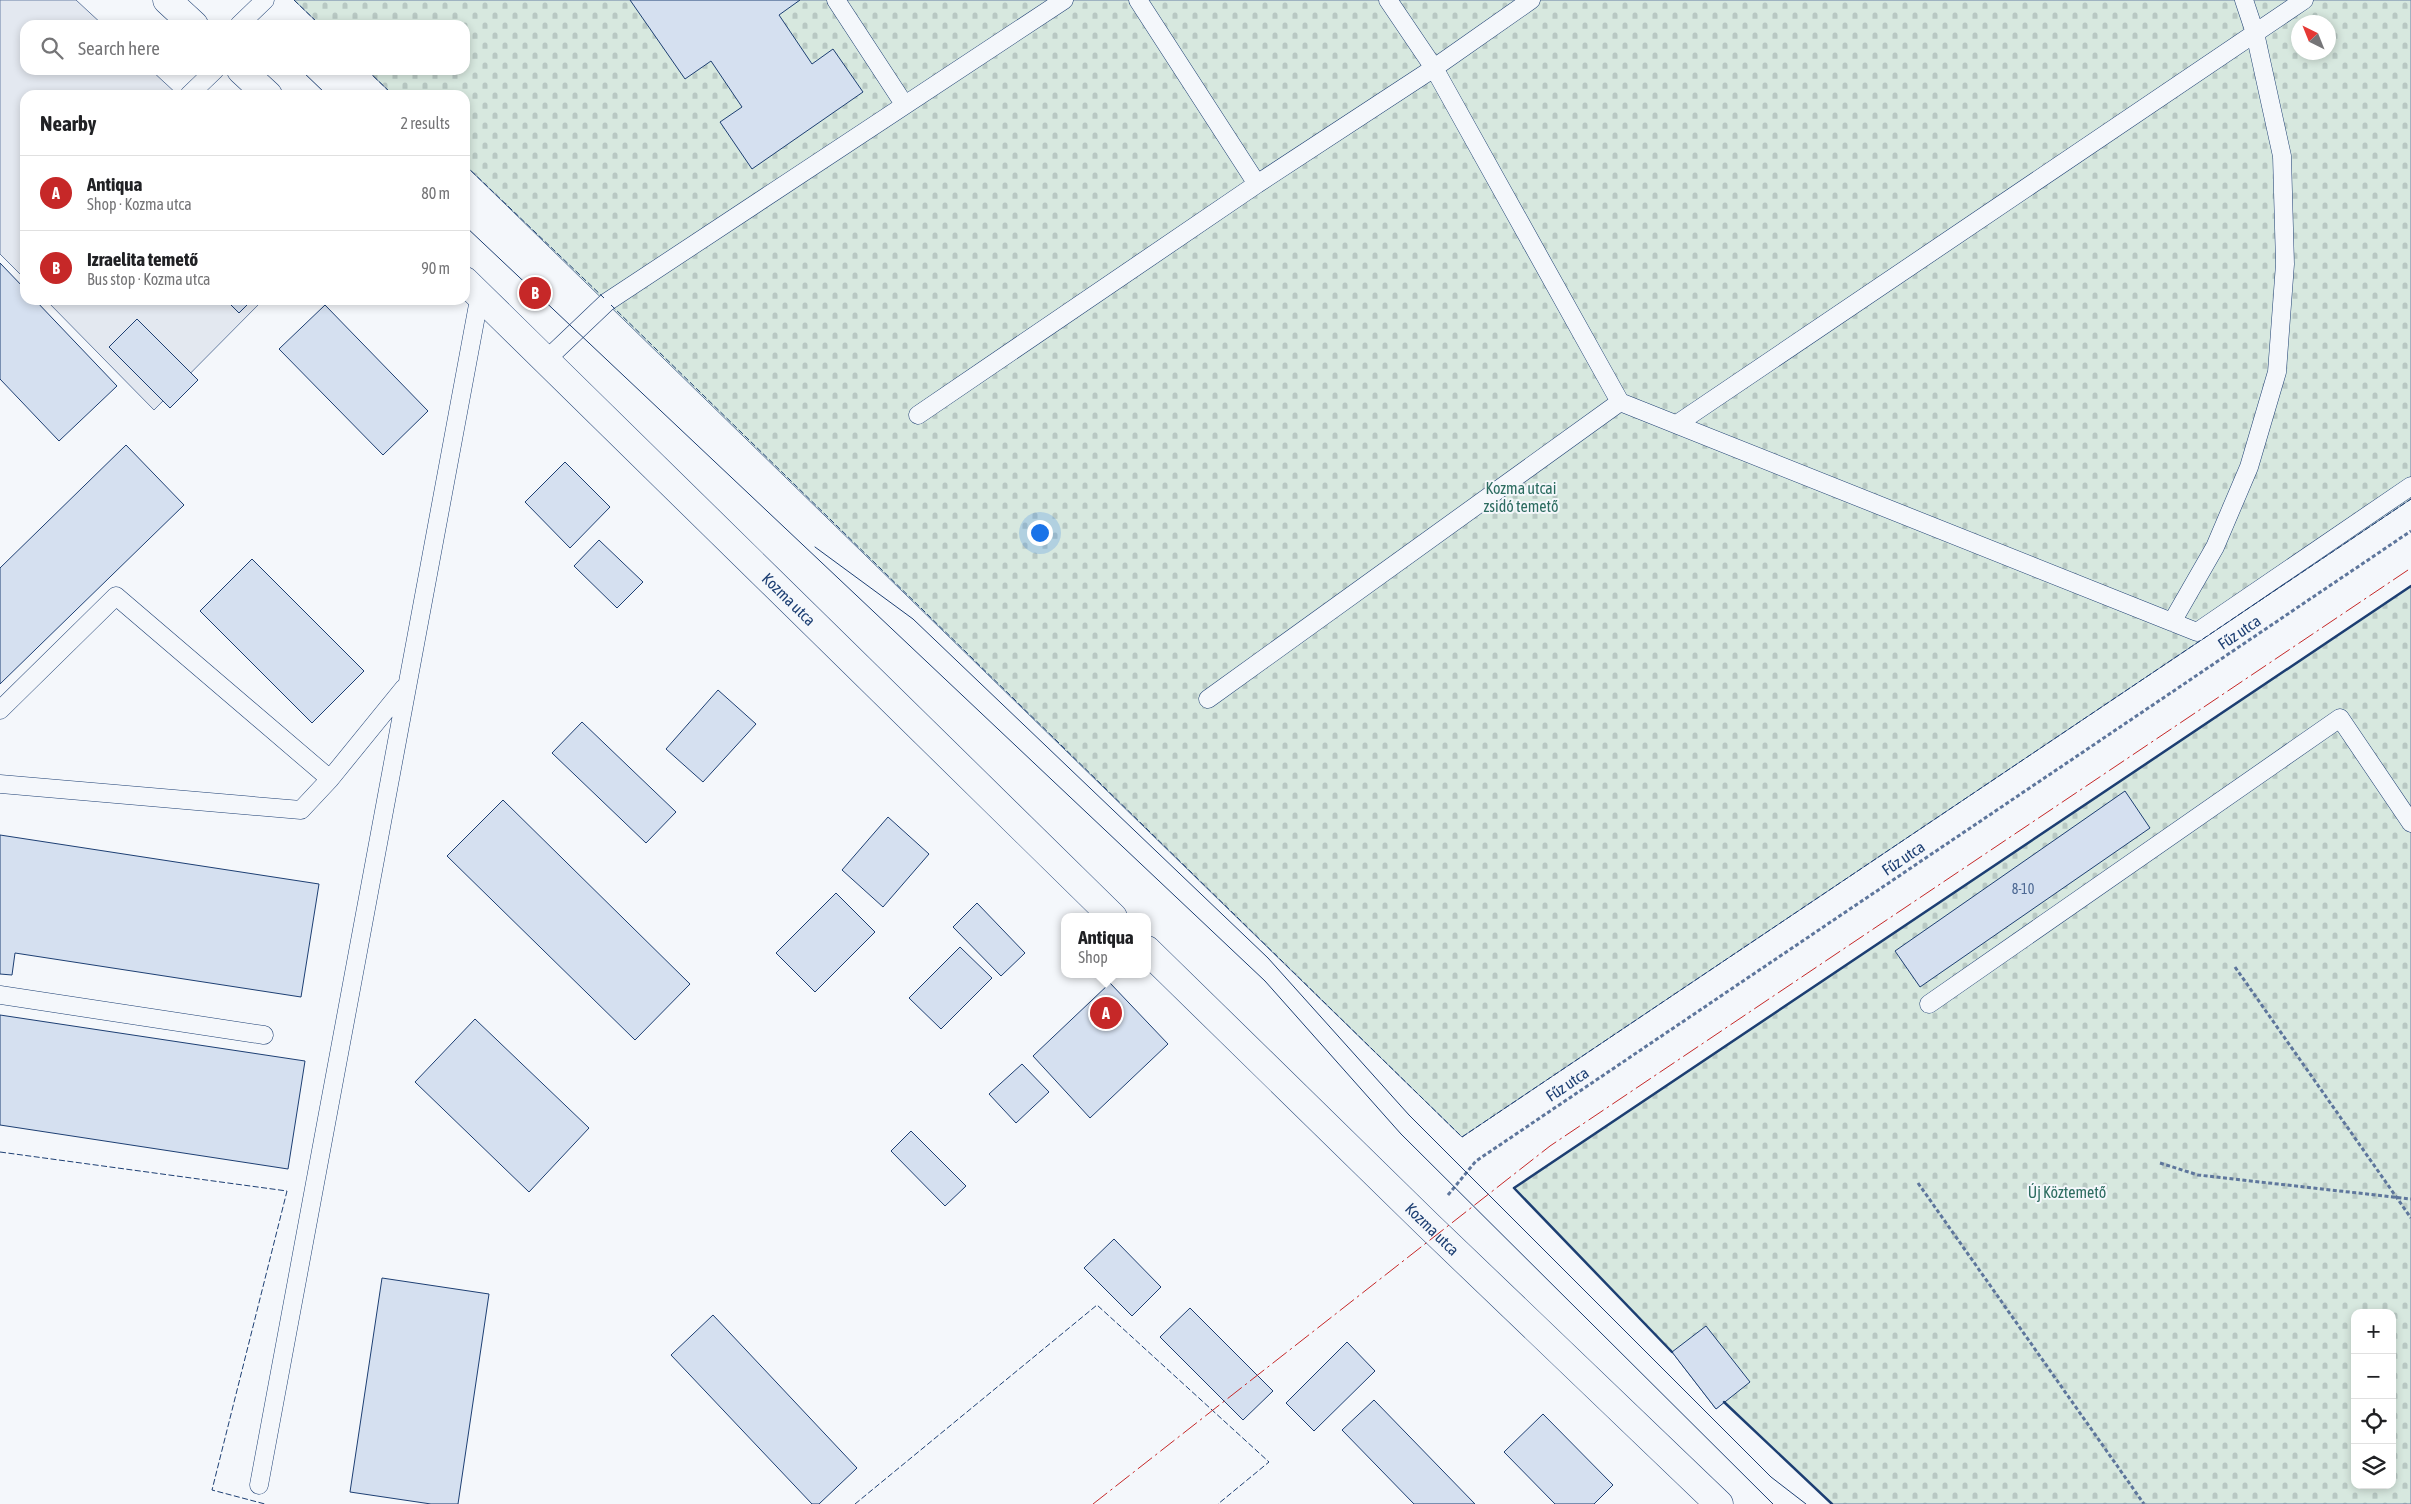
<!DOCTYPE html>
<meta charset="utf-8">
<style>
body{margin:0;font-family:"Asap Condensed",sans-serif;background:#f6f6f6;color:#202124}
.controls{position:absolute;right:15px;bottom:15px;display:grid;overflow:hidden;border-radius:10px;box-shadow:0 2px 8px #0003}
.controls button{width:45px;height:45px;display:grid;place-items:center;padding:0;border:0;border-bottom:1px solid #e0e0e0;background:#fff;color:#202124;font:25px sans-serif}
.compass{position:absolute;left:2291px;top:15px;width:45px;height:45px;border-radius:50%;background:#fff;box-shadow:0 2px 8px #0003;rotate:317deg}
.you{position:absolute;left:1039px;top:532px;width:18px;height:18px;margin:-12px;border:4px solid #fff;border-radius:50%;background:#1a73e8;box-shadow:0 0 0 8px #1a73e833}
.badge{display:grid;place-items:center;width:32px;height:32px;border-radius:50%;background:#c62828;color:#fff;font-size:16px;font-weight:700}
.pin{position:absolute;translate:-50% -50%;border:2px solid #fff;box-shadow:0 1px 5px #0006}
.popup{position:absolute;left:1061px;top:913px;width:90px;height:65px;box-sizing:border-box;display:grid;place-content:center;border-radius:10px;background:#fff;filter:drop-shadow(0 1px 4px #0005);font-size:16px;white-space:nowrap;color:#757577}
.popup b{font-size:19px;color:#202124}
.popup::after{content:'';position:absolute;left:50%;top:100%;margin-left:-10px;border:10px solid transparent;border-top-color:#fff}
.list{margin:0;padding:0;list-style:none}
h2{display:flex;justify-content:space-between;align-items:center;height:65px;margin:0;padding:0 20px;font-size:21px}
h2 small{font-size:16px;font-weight:400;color:#757577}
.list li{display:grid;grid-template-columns:32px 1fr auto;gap:15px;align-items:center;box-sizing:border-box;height:75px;padding:0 20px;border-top:1px solid #e0e0e0}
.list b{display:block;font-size:19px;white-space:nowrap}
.list p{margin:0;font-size:16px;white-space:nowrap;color:#757577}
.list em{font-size:16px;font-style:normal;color:#757577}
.icon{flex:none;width:28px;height:28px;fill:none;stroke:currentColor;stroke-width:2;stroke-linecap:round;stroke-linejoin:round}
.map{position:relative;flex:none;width:2411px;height:1504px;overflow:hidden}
.search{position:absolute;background:#fff;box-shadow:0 2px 8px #0003;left:20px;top:20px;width:450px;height:55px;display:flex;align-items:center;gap:12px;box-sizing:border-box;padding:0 18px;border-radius:15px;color:#757577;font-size:19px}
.panel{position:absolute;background:#fff;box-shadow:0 2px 8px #0003;left:20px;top:90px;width:450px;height:215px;border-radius:15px}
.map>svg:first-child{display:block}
.cemetery{fill:url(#cemetery-stones);stroke:#687fa3;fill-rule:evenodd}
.parking{fill:#e3e8f0;stroke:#687fa3}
.building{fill:#d5e0f0;stroke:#1d3f73}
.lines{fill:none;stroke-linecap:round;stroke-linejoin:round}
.service-casing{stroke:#1d3f73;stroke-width:19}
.tertiary-casing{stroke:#1d3f73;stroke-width:29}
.path{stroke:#5e769c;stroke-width:3;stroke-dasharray:4 2.5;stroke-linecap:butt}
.service{stroke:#f4f7fb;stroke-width:18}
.tertiary{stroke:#f4f7fb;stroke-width:28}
.tram{stroke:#1d3f73;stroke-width:1}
.fence{stroke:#1d3f73;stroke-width:1;stroke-dasharray:6 2.5;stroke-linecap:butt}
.wall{stroke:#1d3f73;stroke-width:2.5}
.power{stroke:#c62828;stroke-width:1;stroke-dasharray:18 4 2.5 4;stroke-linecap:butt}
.labels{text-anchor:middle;stroke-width:4;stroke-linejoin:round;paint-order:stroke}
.number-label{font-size:14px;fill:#4b6792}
.park-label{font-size:16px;fill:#2c6c60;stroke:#f4f7fb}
.street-label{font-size:16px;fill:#1d3f73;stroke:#f4f7fb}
</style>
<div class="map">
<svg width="2411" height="1504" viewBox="0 0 2411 1504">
<defs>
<pattern id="cemetery-stones" width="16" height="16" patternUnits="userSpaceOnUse" patternTransform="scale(1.25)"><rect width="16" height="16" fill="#d7e8df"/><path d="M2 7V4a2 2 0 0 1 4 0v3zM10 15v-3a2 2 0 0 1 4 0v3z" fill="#b8c8c3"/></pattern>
</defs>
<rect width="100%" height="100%" fill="#f4f7fb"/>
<path class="cemetery" d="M294 0H2411V499L1462 1137 465 165V95H393L367 70H465V25H320ZM2298 22H2328V52H2298Z
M2411 586V1504H1832L1724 1402 1716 1409 1672 1352 1514 1188ZM2355 1313H2392V1485H2355Z"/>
<path class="parking" d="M0 0H76L103 25H25V70H151L178 95H25V279L0 254Z
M46 300H263L154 410Z"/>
<path class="building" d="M630 0H800L779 15 812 64 833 49 863 92 752 169 720 122 742 107 711 61 685 79Z
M0 263 25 289V300H35L117 386 59 441 0 379Z
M226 300H252L239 313Z
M325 305 428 411 383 455 279 349Z
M137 319 198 380 170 408 109 347Z
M126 445 184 505 0 684V568Z
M565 462 610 507 570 548 525 502Z
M599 540 643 582 617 608 574 566Z
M252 559 364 671 312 723 200 611Z
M718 690 756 724 703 782 666 749Z
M582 722 676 812 646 843 552 753Z
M2125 791 2150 828 1920 987 1895 951Z
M503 800 690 984 635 1040 447 856Z
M888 817 929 854 883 907 842 870Z
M0 835 319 884 301 997 15 953 12 975 0 974Z
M836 893 875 932 815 992 776 953Z
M977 903 1025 953 1001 976 953 927Z
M960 947 992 978 941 1029 909 998Z
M1110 983 1168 1044 1090 1118 1033 1056Z
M0 1015 305 1061 288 1169 0 1125Z
M475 1019 589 1128 529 1192 415 1082Z
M1022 1064 1049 1092 1016 1123 989 1094Z
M911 1131 966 1186 945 1206 891 1151Z
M1114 1239 1161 1287 1132 1316 1084 1268Z
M382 1278 489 1294 458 1504H431L350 1492Z
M1190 1308 1273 1391 1243 1420 1160 1337Z
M713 1315 857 1468 819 1504H812L671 1355Z
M1706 1326 1750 1382 1716 1409 1672 1352Z
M1347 1342 1375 1371 1314 1431 1286 1403Z
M1374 1400 1475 1504H1414L1342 1430Z
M1543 1414 1613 1485 1594 1504H1555L1504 1452Z"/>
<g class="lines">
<g class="service-casing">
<path id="service" d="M836 0 904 104
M1388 0 1434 68 1620 402
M239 25 265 0
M189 95 215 70
M1257 184 1434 68 1531 0
M546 360 607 302 1064 0
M918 415 1257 184 1138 0
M1677 424 2304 0
M2172 622 2215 547 2249 467 2277 372 2285 264 2282 156 2255 33 2244 0
M1208 699 1620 402 2197 632 2411 486
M0 710 116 596 330 779 404 688
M0 784 301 810 330 779
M0 995 264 1035
M1929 1004 2340 718 2411 823
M259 1485 480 294"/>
</g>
<g class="tertiary-casing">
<g id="tertiary">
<path d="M167 0 194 25"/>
<path d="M241 70 268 95"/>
<path id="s1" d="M465 281 1113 917"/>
<path id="s2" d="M1147 950 1427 1224 1719 1504"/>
</g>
</g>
<path class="path" d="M2235 967 2411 1218
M2160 1163 2198 1175 2411 1199
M1918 1183 2144 1504
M1448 1195 1476 1161 2411 531"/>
<use href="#service" class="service"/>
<use href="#tertiary" class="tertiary"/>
<path class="tram" d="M301 70 327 95
M465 226 1265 981 1401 1134 1773 1504
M815 547 913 619 1268 958 1409 1115 1771 1477 1806 1504"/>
<path class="fence" d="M294 0 320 25
M367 70 393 95
M465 165 604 298
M611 305 1462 1137 2411 499
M0 1152 287 1191 212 1490 265 1504
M855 1504 1097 1305 1269 1462 1218 1504"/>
<path class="wall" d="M1672 1352 1514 1188 2411 586
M1724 1402 1832 1504"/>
<path class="power" d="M1093 1504 1550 1146 2411 568"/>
</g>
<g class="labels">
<g class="number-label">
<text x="2023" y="894">8-10</text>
</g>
<g class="park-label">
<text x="1521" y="494">Kozma utcai<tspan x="1521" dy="18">zsidó temető</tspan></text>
<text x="2067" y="1198">Új Köztemető</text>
</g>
<g class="street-label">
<text dy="6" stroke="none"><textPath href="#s1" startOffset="454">Kozma utca</textPath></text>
<text transform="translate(2239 632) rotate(-34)" y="6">Fűz utca</text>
<text transform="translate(1903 858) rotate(-34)" y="6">Fűz utca</text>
<text transform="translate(1567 1084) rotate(-34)" y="6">Fűz utca</text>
<text dy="6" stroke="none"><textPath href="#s2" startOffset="399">Kozma utca</textPath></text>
</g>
</g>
</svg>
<div class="controls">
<button>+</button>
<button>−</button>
<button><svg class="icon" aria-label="locate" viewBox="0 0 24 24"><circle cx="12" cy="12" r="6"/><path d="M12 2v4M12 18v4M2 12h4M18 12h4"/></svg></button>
<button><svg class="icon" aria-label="layers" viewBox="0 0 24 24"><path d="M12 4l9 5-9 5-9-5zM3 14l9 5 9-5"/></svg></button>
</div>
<svg class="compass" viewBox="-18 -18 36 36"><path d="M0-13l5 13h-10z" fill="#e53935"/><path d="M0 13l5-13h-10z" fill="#757577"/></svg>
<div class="you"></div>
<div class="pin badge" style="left:1106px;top:1013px">A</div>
<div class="popup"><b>Antiqua</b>Shop</div>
<div class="pin badge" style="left:535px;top:293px">B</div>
<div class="search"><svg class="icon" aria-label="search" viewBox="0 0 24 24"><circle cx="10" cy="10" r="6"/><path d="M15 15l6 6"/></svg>Search here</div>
<section class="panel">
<h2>Nearby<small>2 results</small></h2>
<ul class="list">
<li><span class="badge">A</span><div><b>Antiqua</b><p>Shop · Kozma utca</p></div><em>80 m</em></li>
<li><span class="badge">B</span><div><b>Izraelita temető</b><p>Bus stop · Kozma utca</p></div><em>90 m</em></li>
</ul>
</section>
</div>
